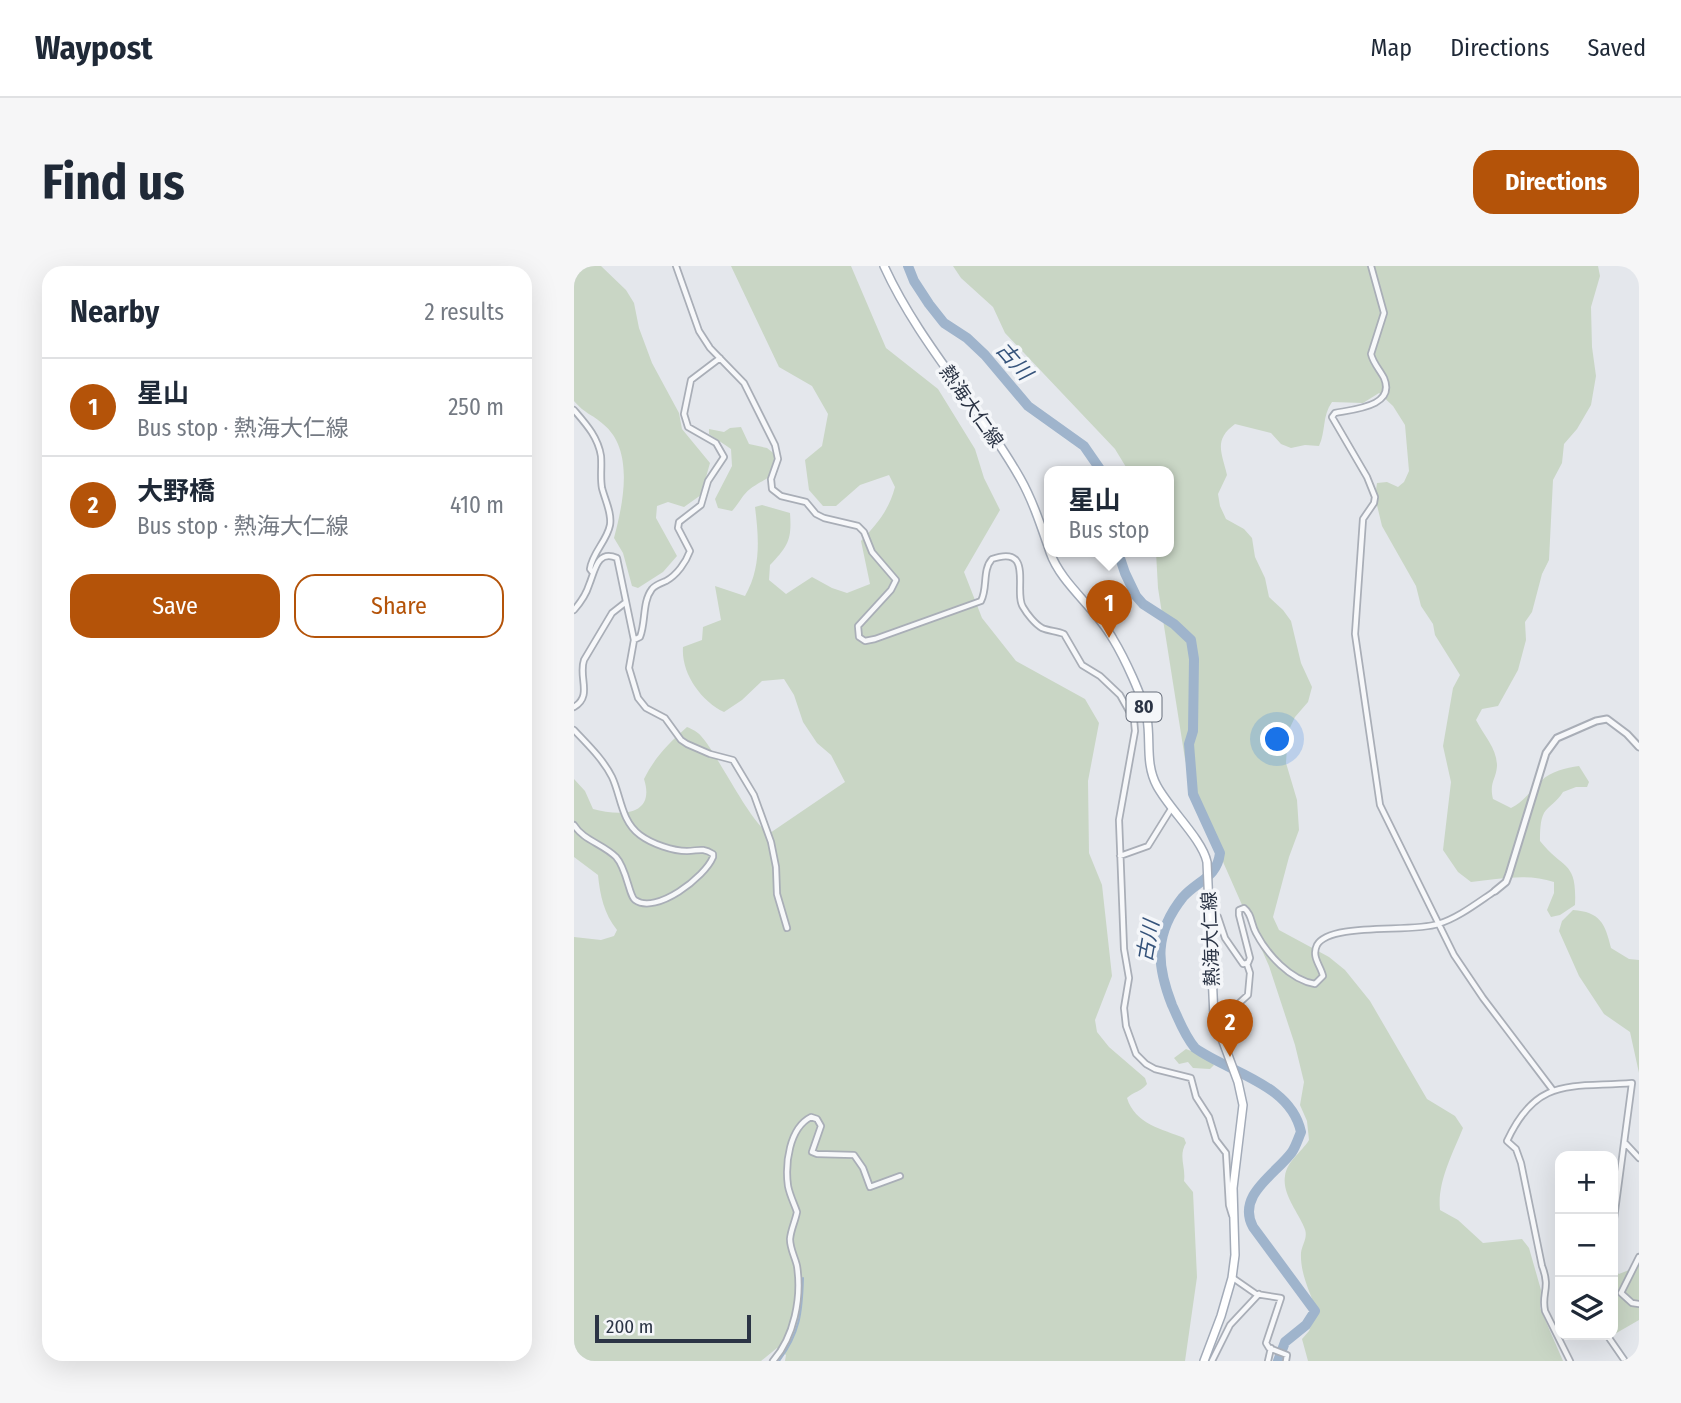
<!DOCTYPE html>
<meta charset="utf-8">
<style>
body{margin:0;font-family:"Fira Sans Condensed","Noto Sans JP",sans-serif;background:#f6f6f7;color:#1f2937}
.controls{position:absolute;right:21px;bottom:21px;display:grid;overflow:hidden;border-radius:14px;box-shadow:0 7px 28px #0002}
.controls button{width:63px;height:63px;display:grid;place-items:center;padding:0;border:0;border-bottom:2px solid #e0e1e3;background:#fff;color:#1f2937;font:35px sans-serif}
.scale{position:absolute;left:21px;bottom:18px;width:156px;box-sizing:border-box;padding-left:7px;border:4px solid #2b3445;border-top:0;font-size:19px;line-height:24px;white-space:nowrap;color:#2b3445;-webkit-text-stroke:5px #f4f6f9;paint-order:stroke}
.you{position:absolute;left:704px;top:474px;width:24px;height:24px;margin:-18px;border:5px solid #fff;border-radius:50%;background:#1a73e8;box-shadow:0 0 0 10px #1a73e833}
.badge{display:grid;place-items:center;width:46px;height:46px;border-radius:50%;background:#b45309;color:#fff;font-size:23px;font-weight:700}
.pin{position:absolute;translate:-50% -58px;filter:drop-shadow(0 2px 4px #0008)}
.pin::after{content:'';position:absolute;top:37px;width:24px;height:21px;background:inherit;clip-path:polygon(0 0,100% 0,50% 100%)}
.popup{position:absolute;left:470px;top:200px;width:130px;height:91px;box-sizing:border-box;display:grid;place-content:center;border-radius:14px;background:#fff;filter:drop-shadow(0 2px 5px #0005);font-size:23px;white-space:nowrap;color:#747a83}
.popup b{font-size:26px;color:#1f2937}
.popup::after{content:'';position:absolute;left:50%;top:100%;margin-left:-14px;border:14px solid transparent;border-top-color:#fff}
.list{margin:0;padding:0;list-style:none}
h2{display:flex;justify-content:space-between;align-items:center;height:91px;margin:0;padding:0 28px;font-size:30px}
h2 small{font-size:23px;font-weight:400;color:#747a83}
.list li{display:grid;grid-template-columns:46px 1fr auto;gap:21px;align-items:center;box-sizing:border-box;height:98px;padding:0 28px;border-top:2px solid #e0e1e3}
.list b{display:block;font-size:26px;white-space:nowrap}
.list p{margin:0;font-size:23px;white-space:nowrap;color:#747a83}
.list em{font-size:23px;font-style:normal;color:#747a83}
.actions{display:flex;gap:14px;padding:21px 28px}
.actions a{flex:1;padding:16px 0;border:2px solid #b45309;border-radius:21px;text-align:center;font-size:24px;color:#b45309}
.actions .main{background:#b45309;color:#fff}
.icon{flex:none;width:38px;height:38px;fill:none;stroke:currentColor;stroke-width:2;stroke-linecap:round;stroke-linejoin:round}
.map{position:relative;flex:none;width:1065px;height:1095px;overflow:hidden;border-radius:21px}
header{display:flex;align-items:center;gap:42px;box-sizing:border-box;height:98px;padding:0 35px;background:#fff;border-bottom:2px solid #e0e1e3}
header strong{font-size:33px}
nav{display:flex;gap:38px;margin-inline-start:auto;font-size:24px}
.intro{display:flex;align-items:center;justify-content:space-between;box-sizing:border-box;height:168px;padding:0 42px}
h1{margin:0;font-size:49px}
.button{padding:18px 32px;border-radius:21px;background:#b45309;color:#fff;font-size:24px;font-weight:700}
main{display:flex;gap:42px;padding:0 42px}
aside{flex:1;background:#fff;border-radius:21px;box-shadow:0 7px 28px #0002}
.map>svg:first-child{display:block}
.green{fill:#c9d6c5}
.lines{fill:none;stroke-linecap:round;stroke-linejoin:round}
.stream{stroke:#9fb4cc;stroke-width:2}
.river{stroke:#9fb4cc;stroke-width:10}
.minor-casing{stroke:#a9aeb7;stroke-width:8}
.tertiary-casing{stroke:#a9aeb7;stroke-width:9}
.primary-casing{stroke:#a3abb8;stroke-width:10}
.minor{stroke:#f7f8fa;stroke-width:4.5}
.tertiary{stroke:#f7f8fa;stroke-width:5}
.primary{stroke:#fff;stroke-width:7}
.labels{text-anchor:middle;stroke-width:7;stroke-linejoin:round;paint-order:stroke}
.shield{fill:#f4f6f9;stroke:#676e7b;stroke-width:2}
.shield-label{font-size:18px;font-weight:bold;fill:#2b3445}
.street-label{font-size:19px;fill:#2b3445;stroke:#f4f6f9}
.water-label{font-size:21px;font-style:italic;fill:#34527a;stroke:#f4f6f9}
</style>
<header>
<strong>Waypost</strong>
<nav><a>Map</a><a>Directions</a><a>Saved</a></nav>
</header>
<div class="intro"><h1>Find us</h1><a class="button">Directions</a></div>
<main>
<aside>
<h2>Nearby<small>2 results</small></h2>
<ul class="list">
<li><span class="badge">1</span><div><b>星山</b><p>Bus stop · 熱海大仁線</p></div><em>250 m</em></li>
<li><span class="badge">2</span><div><b>大野橋</b><p>Bus stop · 熱海大仁線</p></div><em>410 m</em></li>
</ul>
<div class="actions"><a class="main">Save</a><a>Share</a></div>
</aside>
<div class="map">
<svg width="1065" height="1095" viewBox="0 0 1065 1095">
<rect width="100%" height="100%" fill="#e4e7ec"/>
<path class="green" d="M0 0H27L52 24 60 37 65 62 78 97 105 147 108 163 136 197 127 229 110 241 94 236 83 240 82 252 103 290 89 306 64 322 58 320 49 287 40 272C49 238 61 184 29 158 18 148 11 148 0 135Z
M157 0H277L312 82 364 123 401 183 410 212 426 244 390 306 408 352 442 395 511 433 525 457 514 515 515 587 528 619 538 710 521 754 523 766 535 781 571 812 573 818C568 825 559 826 553 832 561 858 588 863 610 872L612 877C604 890 612 901 610 915L619 926 623 1011 611 1095H211L212 1089 203 1082 187 1095H0V671L27 674 40 670 43 664C30 648 26 629 24 609L0 591V513L11 525 19 543C45 550 82 551 70 513 81 491 95 477 113 461 118 463 124 466 127 470 143 487 180 564 196 567L271 516 257 489 243 477 229 456 220 429 210 413 188 415 168 434 150 446C127 435 107 407 109 381L128 374 129 361 147 354 141 320 171 330C187 302 185 273 181 241L188 239 216 247C218 274 214 280 196 299L195 314 212 328 238 311 258 322 273 327 296 318 287 275C303 258 315 244 321 221L315 209 286 219 262 240H249L235 224 231 194 248 180 254 148 238 120 205 101Z
M379 0H1024L1026 10 1017 41 1018 81 1022 110 1017 139 1003 163 990 178 988 197 979 214 975 294 968 308 958 346 951 356 952 374 944 404 924 440 908 443 902 454C910 470 923 482 923 500 922 514 915 516 919 533L937 542C951 535 956 525 967 515 977 505 992 502 1005 500L1015 516 1013 521H1002L989 526C983 536 974 540 970 547 966 554 966 567 966 575 990 605 1003 594 1001 639L986 649 977 651 973 644 980 627V616C953 607 924 613 897 616L884 606 869 584 877 516 869 480 879 422 886 409 861 369 859 358 847 340 842 320 808 260 801 231 803 217 813 216 824 221 830 216 835 205 831 159 819 140 805 127 789 137 758 136C748 150 752 165 745 180L731 179 717 182 707 178 697 167 661 158C639 174 648 187 653 209L644 228 646 240 652 253 670 263 678 272 681 291 691 312 695 331 709 344 717 355 727 397 738 421 734 436 721 451 714 466 712 497 723 534 725 564 715 591 699 651 705 664 755 691 771 704 796 735 853 833 881 850 889 862C879 887 863 916 866 944L884 954 909 977 948 973 955 982 967 1024 966 1042 989 1095H734L728 1073 735 1065 743 1045C736 1027 726 1007 727 987 728 978 735 971 730 961 724 946 708 928 711 910 713 895 727 887 735 874L733 855 726 839 730 816 721 779 695 700 623 537 611 493 584 322 582 286H594V206H555L541 183 431 67 419 41 387 12Z
M167 161 175 178 193 182 203 190C197 217 195 209 176 223 169 228 164 239 158 245L144 242 141 233 158 200 157 183 135 168V163L150 166 156 162Z
M999 644C1026 646 1031 657 1037 682L1055 693 1065 694V807L1056 766 1030 748 1005 710 985 665 988 655Z
M612 783C622 787 634 790 640 799L636 803 619 802 614 796 605 798 600 792Z
M1039 992 1041 1005 1045 1008 1065 1000V1054L1039 1069Z"/>
<g class="lines">
<path class="stream" d="M205 1095C226 1067 228 1046 229 1012"/>
<path class="river" d="M334 0 340 15 355 38 370 57 393 72 411 89 454 140 510 180 528 206
M544 286 551 307 562 330 569 338 600 358 617 374 620 393 619 465 615 478 619 528 646 587C643 612 624 614 609 631 580 667 582 698 598 739 605 754 610 769 621 782 656 807 717 818 727 866 724 873 722 880 718 886 702 908 662 929 679 961L741 1045 732 1059 711 1076 704 1095"/>
<g class="minor-casing">
<path id="minor" d="M102 0 125 65 136 82 170 117 201 179 204 193 197 213 198 223 207 230 232 236 242 248 250 252 284 260 290 266 298 286 322 314 317 324 284 360 285 371 291 375 301 373 407 335C414 322 408 304 418 293 461 278 439 326 449 341 453 348 461 358 468 362 475 365 483 365 490 368L508 399 526 410 546 429 560 454 561 465 545 554 550 683 555 712 550 742 552 760 562 788 572 798 581 803 617 812 622 831 635 851 642 874 652 887 655 939 658 949
M797 0 810 47 797 88C799 97 806 104 810 112 822 140 781 143 761 147L758 151 793 211 801 231 800 237 789 253 781 368 806 539 880 689 909 732 978 823
M0 144C12 158 24 171 27 190 28 201 26 211 28 222 31 234 38 247 36 259 33 275 18 287 16 303L19 307
M0 344C6 337 12 329 15 319 21 305 23 283 43 292L60 374 55 402 64 432 72 442 91 452 107 474 113 478 136 488 159 494 180 529 197 576 202 601 203 628 213 662
M60 374 66 371C72 356 68 336 78 323 81 319 87 317 92 315 103 309 112 296 116 285L104 262 105 256 127 239 134 215 150 191 142 177 114 161 110 148 117 114 146 92
M0 441C19 430 4 411 10 394L38 347 52 336
M0 464C13 478 29 493 38 511 47 530 47 555 66 569 78 578 99 585 113 585 124 585 128 581 139 588V591C131 611 82 649 61 634 55 630 53 603 42 591 29 578 9 574 0 559
M546 590 574 580 597 543
M636 645 644 651 651 672 669 698 674 697 676 692 665 649V644L670 642C678 648 677 658 682 667 693 688 716 714 741 718L749 710C747 700 737 691 743 679 756 656 838 667 864 658 884 652 903 637 921 625
M642 758 674 729 676 707 673 698
M1052 878 1065 892
M1065 991 1047 1027 1058 1037 1065 1038
M659 1012 682 1028 707 1032 692 1077 695 1082 713 1089 712 1095
M1033 1069 1051 1095
M199 1095C220 1071 228 1032 223 1000 221 991 216 983 216 973 217 963 221 956 223 946 220 937 216 930 214 920 211 898 215 862 237 851L243 853 247 860 238 886 243 888 280 889 289 902 296 921 326 910
M638 1095 656 1059 685 1028
M694 1095 697 1082
M996 1095 971 1045C967 1027 977 1023 968 1000L947 897 942 883 933 875C963 810 997 822 1058 817L1039 960"/>
</g>
<g class="tertiary-casing">
<path id="tertiary" d="M921 625 932 616 935 608 972 487 983 472 1022 455 1033 453 1053 468 1065 481"/>
</g>
<g class="primary-casing">
<path id="primary" d="M310 0C345 77 404 138 446 212 459 235 467 260 476 286
M476 286C487 318 522 342 539 373 550 391 569 431 573 452 577 475 571 498 583 520 596 544 628 573 633 596L640 751 664 816 669 839 659 922 661 989 658 1012 647 1050 630 1095"/>
</g>
<use href="#minor" class="minor"/>
<use href="#tertiary" class="tertiary"/>
<use href="#primary" class="primary"/>
</g>
<g class="labels">
<rect class="shield" x="552.5" y="426.5" width="35" height="29" rx="5"/>
<g class="shield-label">
<text x="570" y="447">80</text>
</g>
<g class="street-label">
<text transform="translate(398 140) rotate(55)" y="7">熱海大仁線</text>
<text transform="translate(636 673) rotate(-92)" y="7">熱海大仁線</text>
</g>
<g class="water-label">
<text transform="translate(440 95) rotate(49)" y="7">古川</text>
<text transform="translate(574 675) rotate(-80)" y="7">古川</text>
</g>
</g>
</svg>
<div class="controls">
<button>+</button>
<button>−</button>
<button><svg class="icon" aria-label="layers" viewBox="0 0 24 24"><path d="M12 4l9 5-9 5-9-5zM3 14l9 5 9-5"/></svg></button>
</div>
<div class="scale">200 m</div>
<div class="you"></div>
<div class="pin badge" style="left:535px;top:372px">1</div>
<div class="popup"><b>星山</b>Bus stop</div>
<div class="pin badge" style="left:656px;top:791px">2</div>
</div>
</main>
